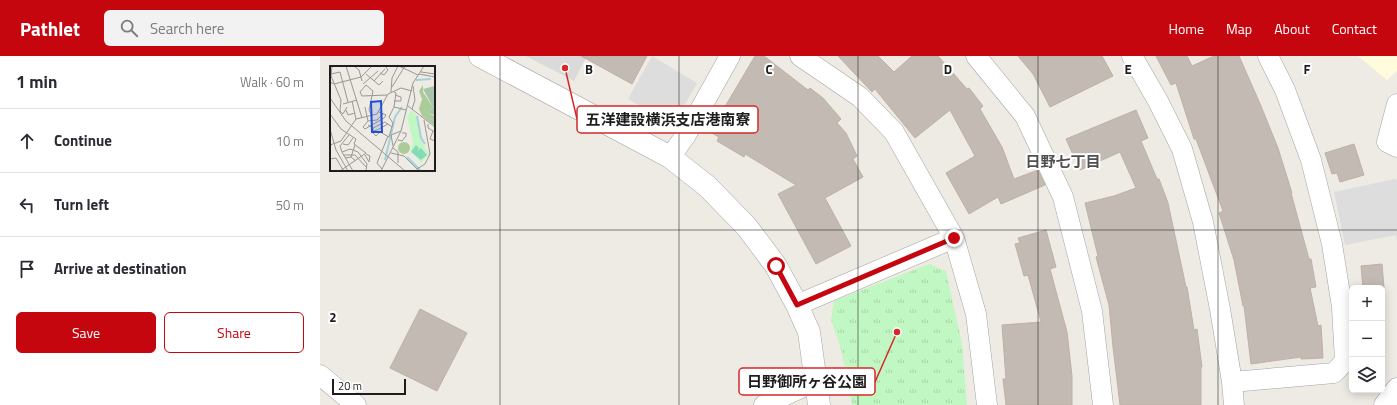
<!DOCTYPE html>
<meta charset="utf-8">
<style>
body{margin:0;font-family:"Titillium Web","Noto Sans JP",sans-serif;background:#f2f2f3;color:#2b2b33}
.controls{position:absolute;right:12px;bottom:12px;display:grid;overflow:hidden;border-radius:6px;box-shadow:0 2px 10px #0003}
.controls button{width:36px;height:36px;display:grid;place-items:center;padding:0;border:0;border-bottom:1px solid #e1e1e2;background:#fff;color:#2b2b33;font:20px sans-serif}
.scale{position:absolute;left:12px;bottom:10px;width:74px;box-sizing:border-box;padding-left:4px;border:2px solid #1d1d1d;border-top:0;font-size:11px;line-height:14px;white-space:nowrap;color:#1d1d1d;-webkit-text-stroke:3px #fff;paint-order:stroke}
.stop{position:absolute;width:12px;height:12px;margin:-9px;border:3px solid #c5060f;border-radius:50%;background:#fff}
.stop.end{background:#c5060f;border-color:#fff;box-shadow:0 1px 4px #0008}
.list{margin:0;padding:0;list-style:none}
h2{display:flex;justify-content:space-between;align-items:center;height:52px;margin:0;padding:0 16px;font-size:17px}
h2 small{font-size:13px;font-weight:400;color:#7c7c81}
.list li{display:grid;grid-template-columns:26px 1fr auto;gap:12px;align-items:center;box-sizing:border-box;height:64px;padding:0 16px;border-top:1px solid #e1e1e2}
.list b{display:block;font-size:15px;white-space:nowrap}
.list em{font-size:13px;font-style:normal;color:#7c7c81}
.actions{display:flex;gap:8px;padding:12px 16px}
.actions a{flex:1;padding:9px 0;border:1px solid #c5060f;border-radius:6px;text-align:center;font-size:14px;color:#c5060f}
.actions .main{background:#c5060f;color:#fff}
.icon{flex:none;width:22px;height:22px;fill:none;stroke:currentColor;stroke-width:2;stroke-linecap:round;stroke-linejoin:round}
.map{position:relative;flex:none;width:1077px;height:349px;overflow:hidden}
header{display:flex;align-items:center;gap:24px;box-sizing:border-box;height:56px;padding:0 20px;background:#c5060f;color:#fff}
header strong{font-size:19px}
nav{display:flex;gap:22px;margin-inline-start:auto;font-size:14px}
.search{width:280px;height:36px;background:#f2f2f3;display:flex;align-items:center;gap:10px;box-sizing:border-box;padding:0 14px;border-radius:6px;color:#7c7c81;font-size:15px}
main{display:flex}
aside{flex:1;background:#fff}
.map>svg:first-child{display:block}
.residential{fill:#dbdada}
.education{fill:#fefcdd}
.park{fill:url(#park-tufts)}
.parking{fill:#ddd}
.building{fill:#c3bab3;stroke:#bfb0a6}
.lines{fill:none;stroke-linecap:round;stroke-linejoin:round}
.minor-casing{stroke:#a4a4a4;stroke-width:21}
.tertiary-casing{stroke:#a4a4a4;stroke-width:23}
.minor{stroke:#fff;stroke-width:20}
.tertiary{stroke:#fff;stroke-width:22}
.route{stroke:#c5060f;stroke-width:5}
.grid{fill:none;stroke:#1d1d1d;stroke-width:1;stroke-opacity:0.55}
.labels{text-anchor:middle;stroke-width:4;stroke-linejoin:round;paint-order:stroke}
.neighbourhood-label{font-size:15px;font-weight:bold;fill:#505050;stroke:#fff}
.inset-river{fill:none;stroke:#a5d1db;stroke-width:2}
.inset-road{fill:none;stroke:#9a9894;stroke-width:1}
.view{fill:#1d4ed8;fill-opacity:0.15;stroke:#1d4ed8;stroke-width:2}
.inset-edge{fill:none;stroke:#1d1d1d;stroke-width:2}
.grid-label{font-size:13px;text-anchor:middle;font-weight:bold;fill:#1d1d1d;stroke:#fff;stroke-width:4;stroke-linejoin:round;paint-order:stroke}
.leader{fill:none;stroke:#d62828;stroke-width:1.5}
.callout-dot{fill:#d62828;stroke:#fff;stroke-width:1.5}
.callout{fill:#fff;stroke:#d62828;stroke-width:1.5}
.callout-label{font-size:15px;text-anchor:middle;font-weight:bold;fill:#1d1d1d}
</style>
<header>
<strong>Pathlet</strong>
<div class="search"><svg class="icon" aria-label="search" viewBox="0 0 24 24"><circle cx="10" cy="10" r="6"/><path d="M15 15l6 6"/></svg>Search here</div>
<nav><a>Home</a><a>Map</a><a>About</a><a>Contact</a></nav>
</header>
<main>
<aside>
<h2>1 min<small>Walk · 60 m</small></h2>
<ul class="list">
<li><svg class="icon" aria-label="ahead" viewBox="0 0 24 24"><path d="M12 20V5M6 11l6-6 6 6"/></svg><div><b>Continue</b></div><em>10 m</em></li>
<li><svg class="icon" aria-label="left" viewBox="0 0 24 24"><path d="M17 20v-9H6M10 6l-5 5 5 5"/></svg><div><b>Turn left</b></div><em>50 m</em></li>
<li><svg class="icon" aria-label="arrive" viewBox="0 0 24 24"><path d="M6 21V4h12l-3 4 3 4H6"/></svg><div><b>Arrive at destination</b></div></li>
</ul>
<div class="actions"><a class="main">Save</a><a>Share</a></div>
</aside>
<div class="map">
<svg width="1077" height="349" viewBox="0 0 1077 349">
<defs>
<pattern id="park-tufts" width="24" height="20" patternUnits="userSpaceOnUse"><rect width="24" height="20" fill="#c1f7c3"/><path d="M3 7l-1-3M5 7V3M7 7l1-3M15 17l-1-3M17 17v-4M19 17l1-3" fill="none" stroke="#a5d3a7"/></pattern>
</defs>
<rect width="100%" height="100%" fill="#eeeae4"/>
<path class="residential" d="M206 0H267L254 25Z"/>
<path class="education" d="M1038 0H1077V15L1067 24Z"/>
<path class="park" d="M609 208 626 215 642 288 647 349H532L522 297 511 263 514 245Z"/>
<path class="parking" d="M332 0 377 27 360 57 341 62 308 43Z
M1075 123 1077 124V185L1076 179 1025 189 1014 136Z"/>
<path class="building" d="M261 0H327L312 28Z
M435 0H444L488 34 490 32 503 42 521 63 517 67 526 77 537 100 533 103 543 121 505 142 531 190 496 208 458 138 476 129 425 98 424 101 397 85 399 81 390 76Z
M518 0H558L574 16 592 0H618L647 33 649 32 663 50 660 53 682 91 694 123 718 114 725 129 681 148 678 141 649 158 626 117 655 100 630 54 595 82 555 33 552 36Z
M698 0H782L793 20 730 51 713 18Z
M836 0H867L872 10 894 0H919L941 50 958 92 972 137H971L989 203H991L996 231 990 232 998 270 1001 269 1003 302 981 303V301L931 308 924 250H923L914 204 899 157 903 155 876 83H874L856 27 851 29Z
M816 54 828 82 821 85 837 123H839L848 147 866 231H867L874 274 877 273 882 311H881V349H800L793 291 789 249 776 201 778 200 765 147 794 140 816 132 800 96 760 114 746 83Z
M1034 88 1044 119 1020 126 1017 117 1012 118 1005 97Z
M726 174 736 211 730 213 747 276 752 320V349H686L683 323H686L682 269 721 266 708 219 704 220 695 188 700 187 698 182Z
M1062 208 1064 232H1043L1041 210Z
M100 253 147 277 117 335 70 312Z"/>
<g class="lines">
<g class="minor-casing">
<path id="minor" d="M480 0 540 41 574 76 634 182 656 258 667 349
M656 0 705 60 743 141 772 255 783 349
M812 0 838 45 862 93 883 166 900 253 912 326 914 349
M1077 48 1067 86 1077 91
M350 101 366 79 410 0
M477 249 634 182
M0 319 36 349
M912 326 1014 317 1025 305 1022 251 1012 188 991 104 965 34 948 0
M444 349 496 325
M1064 349 1077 332"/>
</g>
<g class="tertiary-casing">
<path id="tertiary" d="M160 0 350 101 387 130 427 171 456 210 477 249 489 276 499 349"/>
</g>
<use href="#minor" class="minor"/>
<use href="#tertiary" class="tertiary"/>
</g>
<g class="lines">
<path class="route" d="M456 210 477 249 634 182"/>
</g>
<path class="grid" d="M180 0V349M359 0V349M538 0V349M718 0V349M898 0V349M0 174H1077"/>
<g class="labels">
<g class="neighbourhood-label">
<text x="743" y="111">日野七丁目</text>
</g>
</g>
<g transform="translate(10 10)">
<rect width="105" height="105" fill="#eeeae4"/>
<path d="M93 19V26L103 41 98 47 104 50 105 55 92 50 89 43 92 33 89 25ZM68 82a6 6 0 1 1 12 0a6 6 0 1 1-12 0Z" fill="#abcc99"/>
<path d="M105 20V60L92 50 105 55 104 49 98 47 103 41 93 23Z" fill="#a5c6a9"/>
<path d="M81 44 87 50 90 73 99 88 91 97 81 85 83 76 77 51Z" fill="#c1f7c3"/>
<path d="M86 79 89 82 87 85 91 82 97 89 91 94 81 86Z" fill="#84dbb5"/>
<path class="inset-river" d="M86 14 101 13M87 50 91 72 95 78M77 91 90 104M55 94 65 51 72 41"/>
<path class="inset-road" d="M2 0 1 10 11 34 10 45 13 48 17 41M16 0 32 52M24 0 29 4 32 15M69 0 88 9M91 6 105 8M50 7 54 9 58 4 55 0M1 8 10 6 18 36M36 8 49 19 53 15M89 8 105 11M44 15 55 3M0 16 4 18 31 11 42 0M33 18 48 5M36 19 30 26 32 30 57 29M36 19 43 25 39 44 42 50M62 21 75 0M61 26 62 12 68 0M64 26 66 27 64 41 76 44M0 32 16 55 75 105M22 35 26 53M64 35H71V31L65 29M13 38 27 34M78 40 105 61M35 41 38 55M82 43 85 34 83 20M16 44 18 49 25 47M0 48 11 63 26 73 24 78 36 87 10 105M98 58V62L105 66M38 59 43 62 55 56 62 61M43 62V65L47 64 58 58M0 63 6 84 18 105M35 63 54 52 56 49 49 46M35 63 33 61 38 55 47 54 53 48M103 65 100 73 105 75M42 66 46 70 50 66 59 71 63 57 59 51 64 41M19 69 10 80 12 86 20 83 28 86 37 98 36 105M68 74 72 75 76 70V67H72M13 78 18 79 23 72M0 79 11 75 26 53 47 48 58 28 71 22 82 25M63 80 61 69 71 65M63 82 68 86V97M12 86 23 105M61 87 74 90 89 105M13 89H25L37 102M35 89 39 96 40 90 36 88M21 91 25 79M15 92 21 91 26 95M0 93 6 92 13 104M52 103 47 97 58 70M87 103 95 98 100 88 94 54M51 105 71 65 83 17 94 0"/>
<path class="view" d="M51 35 52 66H42L41 36Z"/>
<rect width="105" height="105" class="inset-edge"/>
</g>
<g class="grid-label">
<text x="269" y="18">B</text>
<text x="449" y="18">C</text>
<text x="628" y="18">D</text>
<text x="808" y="18">E</text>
<text x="987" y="18">F</text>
<text x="13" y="266">2</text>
</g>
<path class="leader" d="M245 12L257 63M577 276L555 326"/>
<g class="callout-dot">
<circle cx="245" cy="12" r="4"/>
<circle cx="577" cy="276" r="4"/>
</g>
<g class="callout">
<rect x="257" y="50" width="181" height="27" rx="4"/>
<rect x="419" y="312" width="136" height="27" rx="4"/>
</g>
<g class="callout-label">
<text x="348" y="69">五洋建設横浜支店港南寮</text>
<text x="487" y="331">日野御所ヶ谷公園</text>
</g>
</svg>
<div class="controls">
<button>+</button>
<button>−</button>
<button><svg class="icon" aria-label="layers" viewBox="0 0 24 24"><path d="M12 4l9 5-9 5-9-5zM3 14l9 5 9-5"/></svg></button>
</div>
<div class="scale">20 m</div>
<div class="stop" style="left:456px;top:210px"></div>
<div class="stop end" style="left:634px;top:182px"></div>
</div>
</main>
